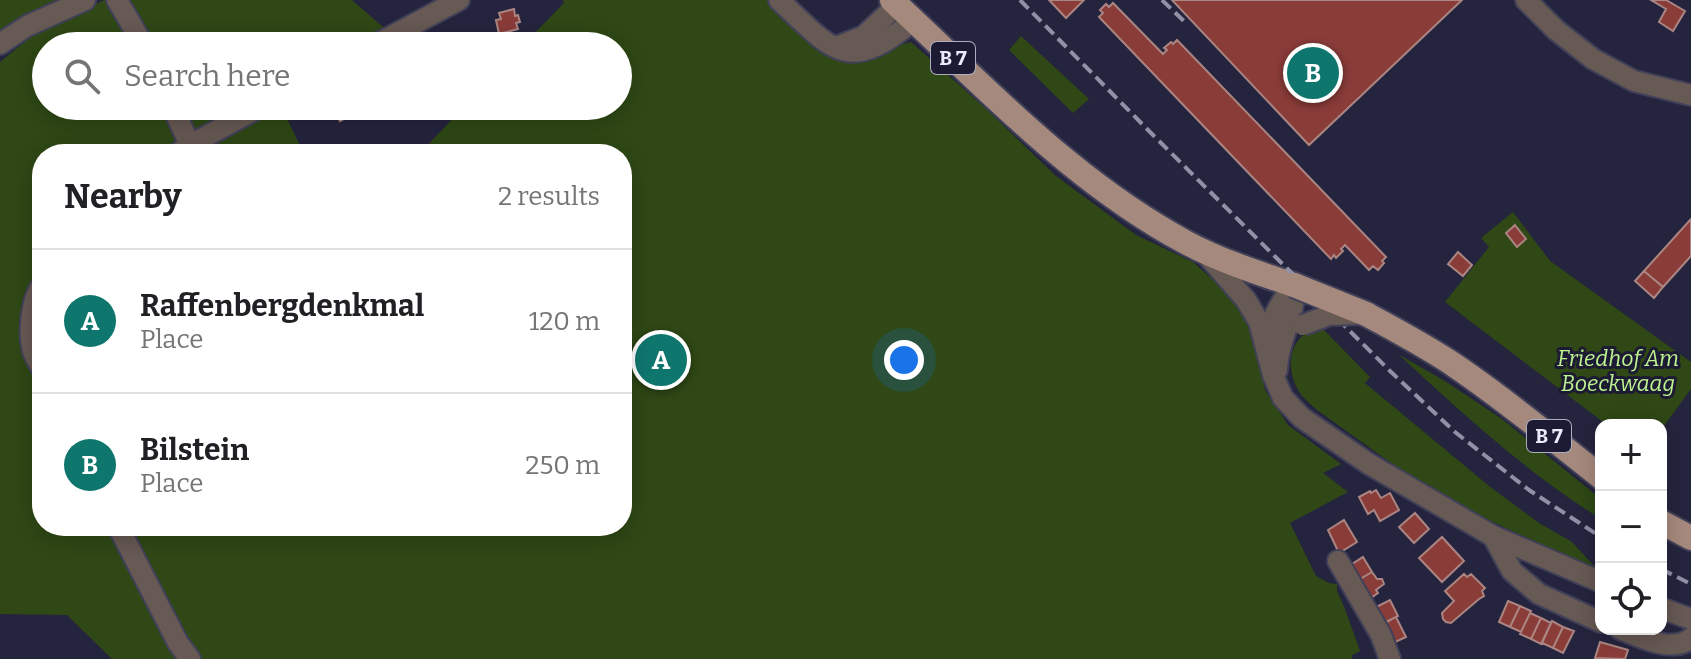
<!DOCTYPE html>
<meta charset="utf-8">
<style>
body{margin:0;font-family:Bitter,serif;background:#f6f6f6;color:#202124}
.controls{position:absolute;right:24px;bottom:24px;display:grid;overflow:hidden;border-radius:16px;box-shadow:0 4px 20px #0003}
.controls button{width:72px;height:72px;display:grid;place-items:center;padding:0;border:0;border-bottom:2px solid #e0e0e0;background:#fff;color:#202124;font:40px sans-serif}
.you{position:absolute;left:904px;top:360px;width:28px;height:28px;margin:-20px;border:6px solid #fff;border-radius:50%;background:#1a73e8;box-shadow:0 0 0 12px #1a73e833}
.badge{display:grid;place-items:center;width:52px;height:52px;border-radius:50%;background:#0f766e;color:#fff;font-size:26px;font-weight:700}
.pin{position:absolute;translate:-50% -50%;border:4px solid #fff;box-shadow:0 2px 8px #0006}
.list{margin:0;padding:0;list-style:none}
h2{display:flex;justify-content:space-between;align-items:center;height:104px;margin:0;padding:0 32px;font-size:34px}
h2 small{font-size:26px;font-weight:400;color:#757577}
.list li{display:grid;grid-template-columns:52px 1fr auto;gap:24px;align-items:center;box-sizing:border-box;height:144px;padding:0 32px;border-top:2px solid #e0e0e0}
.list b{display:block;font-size:30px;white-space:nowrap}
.list p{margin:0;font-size:26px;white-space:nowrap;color:#757577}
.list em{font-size:26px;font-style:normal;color:#757577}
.icon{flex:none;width:44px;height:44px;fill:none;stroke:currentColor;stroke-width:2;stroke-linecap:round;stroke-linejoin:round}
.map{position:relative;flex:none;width:1691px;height:659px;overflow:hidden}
.search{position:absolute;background:#fff;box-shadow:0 4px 20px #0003;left:32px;top:32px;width:600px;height:88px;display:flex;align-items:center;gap:20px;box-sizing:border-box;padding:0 28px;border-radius:44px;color:#757577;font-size:30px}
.panel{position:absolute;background:#fff;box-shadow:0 4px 20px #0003;left:32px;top:144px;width:600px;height:392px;border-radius:32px}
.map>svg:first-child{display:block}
.green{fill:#2f4815}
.building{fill:#8a3c39;stroke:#aa8582;stroke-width:2}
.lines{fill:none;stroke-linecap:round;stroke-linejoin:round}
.minor-casing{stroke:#414059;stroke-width:24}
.major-casing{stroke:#414059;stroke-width:28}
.minor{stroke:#675953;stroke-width:20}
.major{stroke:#a6897d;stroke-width:24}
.rail{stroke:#9090a6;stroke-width:4;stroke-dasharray:12 6;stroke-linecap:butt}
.minor-bridge-casing{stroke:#414059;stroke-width:24;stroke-linecap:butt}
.major-bridge-casing{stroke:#414059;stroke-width:28;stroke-linecap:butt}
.minor-bridge{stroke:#675953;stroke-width:20}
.major-bridge{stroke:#a6897d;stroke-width:24}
.labels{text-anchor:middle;stroke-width:6;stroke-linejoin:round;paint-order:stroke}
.shield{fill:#1c1b33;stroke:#adadc0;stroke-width:2}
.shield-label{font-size:20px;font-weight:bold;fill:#ebebfd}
.park-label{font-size:22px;font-style:italic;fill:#bdf290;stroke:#1c1b33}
</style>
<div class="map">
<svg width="1691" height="659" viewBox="0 0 1691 659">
<rect width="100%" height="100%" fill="#25243e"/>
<path class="green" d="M0 0H65L0 32Z
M104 0H352L391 34 368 46H46V106H281L304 154H42V526H622V154H419L465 106H618V46H522L564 3 563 0H771L826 54C854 70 883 48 911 42L984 107 1056 176 1136 235 1193 262 1227 292 1252 326 1265 390 1288 425 1341 464 1323 473 1348 492 1290 523 1316 576 1329 583 1337 584V591L1345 609 1360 651 1352 655V659H112L67 615 0 614V62L33 35Z
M1021 36 1089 99 1073 113 1009 50Z
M1513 212 1550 261 1691 362V389L1661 430V425H1607L1445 302 1489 247 1481 238Z
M1322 328 1370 377 1365 383 1489 486 1539 523 1572 542 1596 568 1601 570V574L1487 519 1409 476 1317 410C1313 406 1307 402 1303 397 1289 381 1284 349 1305 334 1309 331 1317 330 1322 328Z
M1398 354 1445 381 1502 419 1601 499V519C1527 473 1462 413 1398 354Z"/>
<path class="building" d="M1049 0H1084L1066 18Z
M1172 0H1462L1309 145Z
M1651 0H1666L1685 11 1673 31 1659 22 1666 9Z
M1113 3 1163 54 1167 50 1164 48 1171 42 1173 44 1177 40 1386 257 1382 261 1384 263 1378 270 1373 266 1369 270 1345 245 1341 249 1343 251 1336 258 1334 255 1331 259 1099 17 1103 13 1100 10 1106 4 1109 7Z
M514 9 515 16 518 15 520 22 516 23 518 29 499 34 496 20 501 19 499 13Z
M322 106H354L348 109 351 115 340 121 336 112 327 117Z
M1691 219V256L1663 287 1644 271Z
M1515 225 1526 239 1517 247 1506 233Z
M1458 252 1472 265 1463 276 1448 264Z
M1644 271 1663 287 1654 298 1635 281Z
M1376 490 1381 498 1390 493 1399 510 1380 521 1374 510 1368 514 1359 497 1370 491 1371 493Z
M1415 513 1429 529 1414 543 1399 527Z
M1344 520 1357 542 1339 553 1328 530Z
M1442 537 1464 561 1442 582 1419 558Z
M1363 557 1372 572 1355 582 1346 568Z
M1372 572 1377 579H1382L1384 584 1376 590 1378 593 1368 600 1355 582Z
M1464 574 1467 577 1471 574 1485 588 1482 591 1484 596 1479 599 1451 623 1446 622 1443 619 1442 613 1454 601 1445 591Z
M1390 600 1398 616 1378 626 1370 610Z
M1508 601 1520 606 1510 627 1499 622Z
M1520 606 1531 611 1521 632 1510 627Z
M1530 613 1541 618 1531 639 1520 634Z
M1396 617 1406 637 1389 645 1380 626Z
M1541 618 1551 623 1541 644 1531 639Z
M1552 621 1563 627 1553 648 1542 643Z
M1563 627 1574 631 1563 653 1553 648Z
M1600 642 1628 650 1625 659 1595 658Z"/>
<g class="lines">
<g class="minor-casing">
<path id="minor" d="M117 0 144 46
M779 0C833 51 848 76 914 20
M1526 0 1556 30 1593 59 1634 81 1691 95
M0 44 27 26 85 0
M373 46 459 0
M839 46 864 36 897 5
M172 106 190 145 177 154
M190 145 262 106
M1206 254 1246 300 1259 322 1273 375 1283 398 1302 418 1369 464 1493 536 1601 582
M42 285C31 300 28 333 33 351 35 357 39 363 42 369
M1268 346C1271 318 1277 307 1294 285
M1277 370C1278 337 1296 319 1294 285
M118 526 178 643 190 659
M1493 536 1512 571 1539 594 1601 622
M1338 561 1381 635 1390 659
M1661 608 1691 619
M1620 629C1640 637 1673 654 1691 638"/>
</g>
<g class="major-casing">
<path id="major" d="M892 0C914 21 937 42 958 63 1028 130 1101 197 1187 243 1221 261 1258 273 1294 285
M1366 314C1397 331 1428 347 1457 367 1507 401 1554 440 1601 477
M1661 522 1691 538"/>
</g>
<use href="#minor" class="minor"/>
<use href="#major" class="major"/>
<path class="rail" d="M1020 0 1149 131 1390 371 1455 432 1529 490 1601 537
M1162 0 1188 25
M1661 569 1691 584"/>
<g class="minor-bridge-casing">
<path id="minor-bridge" d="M1303 325 1329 315 1362 314"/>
</g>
<g class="major-bridge-casing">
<path id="major-bridge" d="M1294 285 1366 314"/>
</g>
<use href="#minor-bridge" class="minor-bridge"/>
<use href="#major-bridge" class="major-bridge"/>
</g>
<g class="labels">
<g class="shield">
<rect x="931" y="42" width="44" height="32" rx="6"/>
<rect x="1527" y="420" width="44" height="32" rx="6"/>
</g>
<g class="shield-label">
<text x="953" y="65">B 7</text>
<text x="1549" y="443">B 7</text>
</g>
<g class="park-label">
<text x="1618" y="366">Friedhof Am<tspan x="1618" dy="25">Boeckwaag</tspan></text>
</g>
</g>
</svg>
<div class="controls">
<button>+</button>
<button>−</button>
<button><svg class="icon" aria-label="locate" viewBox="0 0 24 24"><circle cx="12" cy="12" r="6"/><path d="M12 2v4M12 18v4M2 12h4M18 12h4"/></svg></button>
</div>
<div class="you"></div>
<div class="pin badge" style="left:661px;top:360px">A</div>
<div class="pin badge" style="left:1313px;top:73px">B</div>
<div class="search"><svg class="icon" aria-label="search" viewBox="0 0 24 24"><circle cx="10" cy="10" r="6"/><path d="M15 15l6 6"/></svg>Search here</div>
<section class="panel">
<h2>Nearby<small>2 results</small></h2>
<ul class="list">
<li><span class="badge">A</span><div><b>Raffenbergdenkmal</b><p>Place</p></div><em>120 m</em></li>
<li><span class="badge">B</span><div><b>Bilstein</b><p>Place</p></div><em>250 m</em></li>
</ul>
</section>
</div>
